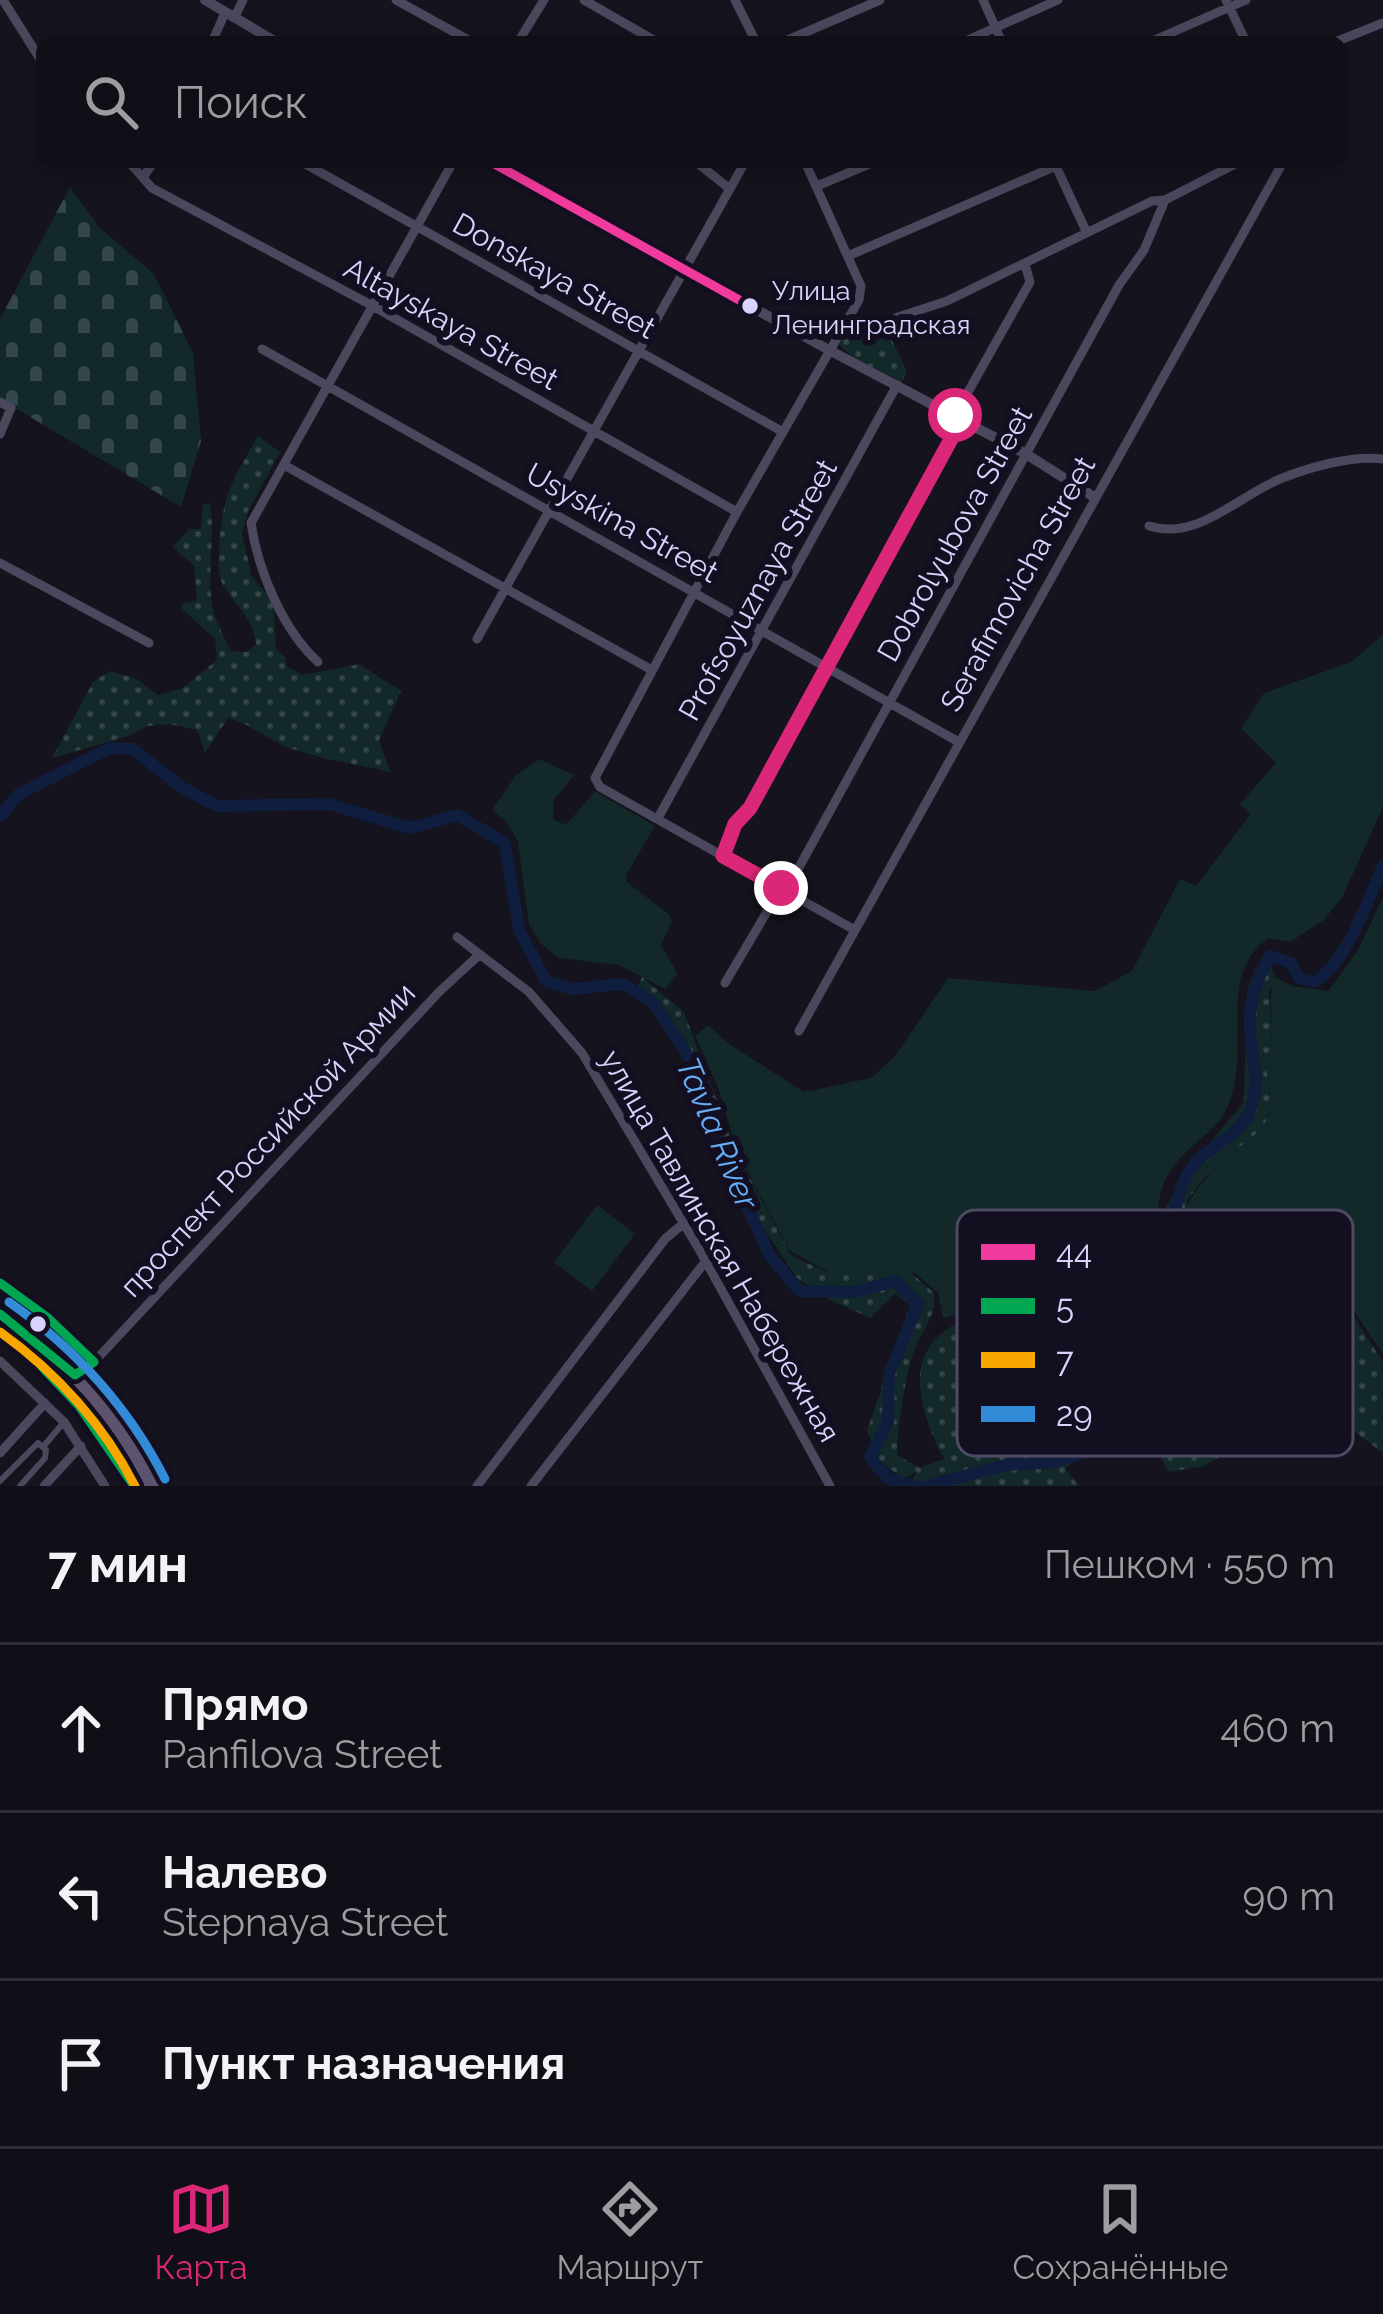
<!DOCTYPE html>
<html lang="ru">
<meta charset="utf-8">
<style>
body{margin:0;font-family:Raleway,sans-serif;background:#19171f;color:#f1f3f6}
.stop{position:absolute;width:36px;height:36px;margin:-27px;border:9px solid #db2777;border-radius:50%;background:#fff}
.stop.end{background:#db2777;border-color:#fff;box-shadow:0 3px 12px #0008}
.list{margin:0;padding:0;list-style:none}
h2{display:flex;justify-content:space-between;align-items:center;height:156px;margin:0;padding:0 48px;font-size:51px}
h2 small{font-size:39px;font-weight:400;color:#9c9ca1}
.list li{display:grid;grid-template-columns:78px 1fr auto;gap:36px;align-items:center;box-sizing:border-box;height:168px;padding:0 48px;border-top:3px solid #302e35}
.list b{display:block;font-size:45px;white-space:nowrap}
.list p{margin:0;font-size:39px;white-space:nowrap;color:#9c9ca1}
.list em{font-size:39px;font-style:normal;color:#9c9ca1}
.icon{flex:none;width:66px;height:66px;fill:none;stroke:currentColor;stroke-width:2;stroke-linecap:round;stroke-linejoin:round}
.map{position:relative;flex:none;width:1383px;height:1486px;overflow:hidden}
.search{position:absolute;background:#100e16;box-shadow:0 6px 30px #0003;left:36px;right:36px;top:36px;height:132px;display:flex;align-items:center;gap:30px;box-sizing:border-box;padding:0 42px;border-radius:18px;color:#9c9ca1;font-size:45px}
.sheet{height:660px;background:#100e16}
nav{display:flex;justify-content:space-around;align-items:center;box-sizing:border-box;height:168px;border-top:3px solid #302e35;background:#100e16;font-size:33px;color:#9c9ca1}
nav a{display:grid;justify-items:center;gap:6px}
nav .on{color:#db2777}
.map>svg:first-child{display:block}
.grass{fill:url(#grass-dots)}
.cemetery{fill:url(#cemetery-stones)}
.garden{fill:#122829}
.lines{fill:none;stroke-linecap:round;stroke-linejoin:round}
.river{stroke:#0f1e3e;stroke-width:12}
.pedestrian{stroke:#4b485e;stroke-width:6}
.minor{stroke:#4b485e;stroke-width:9}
.tertiary{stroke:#4b485e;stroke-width:10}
.primary{stroke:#5e536f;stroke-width:14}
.bus-1-casing{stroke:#130f21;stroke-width:18}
.bus-2-casing{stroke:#130f21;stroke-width:18}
.bus-3-casing{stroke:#130f21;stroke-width:18}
.bus-4-casing{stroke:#130f21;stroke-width:18}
.bus-1{stroke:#f13a9d;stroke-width:9}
.bus-2{stroke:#00a651;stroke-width:9}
.bus-3{stroke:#f7a600;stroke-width:9}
.bus-4{stroke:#338bd7;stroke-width:9}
.route{stroke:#db2777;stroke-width:15}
.bus-dot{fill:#d9d2fc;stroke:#130f21;stroke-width:4.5}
.labels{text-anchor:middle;stroke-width:12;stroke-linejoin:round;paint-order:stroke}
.bus-label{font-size:27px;fill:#d9d2fc;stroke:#130f21;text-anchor:start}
.street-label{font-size:30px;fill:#d9d2fc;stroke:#130f21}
.water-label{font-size:33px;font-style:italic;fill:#66adf6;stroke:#130f21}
.key{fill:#130f21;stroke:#4e4a63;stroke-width:3}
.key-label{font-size:33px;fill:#d9d2fc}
</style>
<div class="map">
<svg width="1383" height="1486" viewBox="0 0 1383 1486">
<defs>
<pattern id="grass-dots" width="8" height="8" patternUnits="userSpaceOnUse" patternTransform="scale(3)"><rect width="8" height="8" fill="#122829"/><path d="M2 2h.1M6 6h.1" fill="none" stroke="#344649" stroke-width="1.8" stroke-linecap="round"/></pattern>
<pattern id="cemetery-stones" width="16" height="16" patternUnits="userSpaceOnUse" patternTransform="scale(3)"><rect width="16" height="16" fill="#122829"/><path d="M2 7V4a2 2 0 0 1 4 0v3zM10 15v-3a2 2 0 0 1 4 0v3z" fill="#344649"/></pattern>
</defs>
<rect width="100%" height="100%" fill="#15131d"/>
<path class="grass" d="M884 324 907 371 902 382 856 360 838 344 843 338Z
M258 436 280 452 248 511 242 534 252 577 273 601 276 649 285 657 287 666 302 675 359 664 401 691 379 740 390 772C356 764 319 759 287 747 265 738 251 724 228 718L205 753 197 730 170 724 148 726 128 736 52 758 93 682 110 671 137 679 158 695 183 688 217 660 215 639 182 609V603L197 601 194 566 173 547 189 529H201L203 504 210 503C216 540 205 578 214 614 218 626 225 639 231 651L247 652 256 644C251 615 240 611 225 588 217 577 219 564 219 551 221 498 232 481 258 436Z
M1270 963 1275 977 1269 993 1272 1029 1267 1069 1271 1106 1264 1128 1203 1179 1187 1201 1202 1276 1223 1300 1244 1338C1220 1415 1166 1427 1097 1452L1090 1446 1065 1469 1079 1486H908L917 1471 905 1479 881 1463 867 1431 910 1305 895 1294 870 1318 828 1299 797 1278 725 1170 675 1025 633 996 642 977 684 1012 735 1150 791 1255 828 1273 910 1272 934 1293C936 1317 924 1327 915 1348 906 1370 897 1431 897 1455L920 1468 944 1459C884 1344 942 1311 1052 1301 1064 1300 1078 1303 1090 1302 1109 1300 1134 1286 1150 1275L1203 1339 1191 1376 1162 1390C1136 1381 1119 1376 1115 1347L1095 1350 1091 1408 1076 1432 1117 1429 1177 1401 1222 1359 1228 1339 1216 1315 1186 1275 1165 1210 1182 1176 1244 1102 1247 991 1256 968Z
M1310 1288 1338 1293 1383 1362V1453L1335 1417 1281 1327 1280 1308Z
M1241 1372 1263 1373 1292 1414 1204 1466 1168 1472 1159 1454 1173 1437 1220 1413Z"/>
<path class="cemetery" d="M70 187 99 227 154 274 193 353 201 441 181 507 0 399V319Z"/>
<path class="garden" d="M1383 635V807L1343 896 1324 920 1290 942 1269 938C1226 967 1241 1019 1237 1065 1231 1133 1204 1126 1171 1170 1149 1200 1165 1243 1144 1266L943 1318 938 1293 915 1273 833 1275 789 1250 737 1151 719 1090 695 1036 708 1025 728 1043 804 1092 871 1078 896 1055 948 978 1095 991 1132 971 1180 879 1196 886 1250 815 1240 804 1276 763 1241 728 1264 693 1351 662Z
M539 759 574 775 553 801V819L566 825 595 791 655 826 626 875 627 882 670 915 672 922 661 945 678 974 665 989 619 965 559 958 541 944 529 925 518 842 507 823 492 810 516 775Z
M1383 897V1354L1334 1282 1315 1267 1244 1338C1198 1254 1138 1235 1232 1153 1247 1140 1263 1133 1269 1114 1273 1098 1267 1084 1267 1068 1267 1056 1271 1043 1272 1031 1273 1011 1267 997 1275 977L1293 986 1328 991 1357 952Z
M597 1205 635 1234 592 1291 554 1262Z"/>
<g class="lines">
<path class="river" d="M0 816 19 794 110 748 133 749 181 787 217 806 329 804 410 828 457 815 505 843 519 930 546 981 572 989 623 984 654 1003 692 1062 714 1134 770 1256 800 1291 855 1292 895 1281 918 1304 889 1374 888 1422 870 1457 888 1479 916 1486
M926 1486 1006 1465 1055 1462 1129 1437 1206 1393 1218 1361 1221 1330 1170 1261C1174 1228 1172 1189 1196 1162 1212 1144 1240 1136 1250 1111 1262 1077 1251 1060 1250 1027 1248 1002 1258 977 1270 956L1291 963 1299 978 1314 982C1345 966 1369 898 1383 866"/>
<path class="pedestrian" d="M43 1447 64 1422
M0 1481 38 1443 46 1450 45 1458 20 1486"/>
<path class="minor" d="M3 0 42 62
M396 0 472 42
M584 0 657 42
M735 0 756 42
M983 0 1002 42
M1226 0 1246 42
M234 18 243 0
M212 42 225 13
M518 42 544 0
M783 42 880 0
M963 42 1058 0
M1150 42 1246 0
M1335 42 1383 23
M129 162 152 188 371 305 737 512
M302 162 783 432
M696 162 730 189
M805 162 861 286 859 300 737 512 595 778 600 787 853 929
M1054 162 1087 233
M143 177 154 162
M817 186 874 162
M848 256 1065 162
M837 337 947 301 1152 201 1165 200 1239 162
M262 349 957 741
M0 402 11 408 0 434
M955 415 1030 282 1025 264
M284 465 650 669
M1149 526C1198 541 1238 496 1280 479 1310 467 1352 455 1383 459
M0 563 149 643
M477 639 745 162
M318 662C283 630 258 571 251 523L453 162
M658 818 897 385
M723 857 735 824 750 808 962 419
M786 891 1119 285 1144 250 1165 200
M457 937 529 992 582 1053 700 1251 830 1486
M725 983 781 888
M799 1031 1283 162
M0 1361 64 1422 105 1486
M75 1375 94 1362 439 992 480 954
M0 1453 45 1403
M44 1486 81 1446
M477 1486 665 1239 684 1223
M531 1486 705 1262"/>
<path class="tertiary" d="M205 0 276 42
M491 162 829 350 1026 454 1094 497"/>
<path class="primary" d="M0 1314C64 1356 120 1417 152 1486
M0 1333C54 1372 104 1426 134 1486"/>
<g class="bus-1-casing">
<path id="bus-1" d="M491 162 750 306"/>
</g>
<g class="bus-2-casing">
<path id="bus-2" d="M0 1283 48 1318 94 1362 75 1375 0 1314
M42 1367 79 1406 134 1486"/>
</g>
<g class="bus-3-casing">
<path id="bus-3" d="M0 1332C57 1373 103 1424 135 1486"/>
</g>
<g class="bus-4-casing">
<path id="bus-4" d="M9 1302C76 1349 128 1406 165 1479"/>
</g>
<use href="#bus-1" class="bus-1"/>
<use href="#bus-2" class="bus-2"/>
<use href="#bus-3" class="bus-3"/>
<use href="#bus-4" class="bus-4"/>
</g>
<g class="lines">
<path class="route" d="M781 888 723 856 735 824 750 808 962 419 955 415"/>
</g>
<g class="bus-dot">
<circle cx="750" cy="306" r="10"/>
<circle cx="38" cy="1324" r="10"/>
</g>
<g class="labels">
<g class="bus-label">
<text x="772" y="300">Улица<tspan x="772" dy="34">Ленинградская</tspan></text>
</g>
<g class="street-label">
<text transform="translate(554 276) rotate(29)" y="10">Donskaya Street</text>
<text transform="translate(451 324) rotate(29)" y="10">Altayskaya Street</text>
<text transform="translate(622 523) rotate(29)" y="10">Usyskina Street</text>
<text transform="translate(955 534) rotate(-61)" y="10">Dobrolyubova Street</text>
<text transform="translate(1018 584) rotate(-61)" y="10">Serafimovicha Street</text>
<text transform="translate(758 590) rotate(-61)" y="10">Profsoyuznaya Street</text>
<text transform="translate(268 1140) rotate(-47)" y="10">проспект Российской Армии</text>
<text transform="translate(720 1246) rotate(60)" y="10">улица Тавлинская Набережная</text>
</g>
<g class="water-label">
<text transform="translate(718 1133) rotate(67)" y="12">Tavla River</text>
</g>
</g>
<rect x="957" y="1210" width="396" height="246" rx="18" class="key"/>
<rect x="981" y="1244" width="54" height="16" fill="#f13a9d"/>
<rect x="981" y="1298" width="54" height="16" fill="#00a651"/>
<rect x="981" y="1352" width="54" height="16" fill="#f7a600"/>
<rect x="981" y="1406" width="54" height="16" fill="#338bd7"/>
<g class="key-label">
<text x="1056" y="1264">44</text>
<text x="1056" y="1318">5</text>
<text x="1056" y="1372">7</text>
<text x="1056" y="1426">29</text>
</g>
</svg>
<div class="stop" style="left:955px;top:415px"></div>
<div class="stop end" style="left:781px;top:888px"></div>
<div class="search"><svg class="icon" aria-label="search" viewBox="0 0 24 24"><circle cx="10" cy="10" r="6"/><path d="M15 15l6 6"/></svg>Поиск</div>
</div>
<section class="sheet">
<h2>7 мин<small>Пешком · 550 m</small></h2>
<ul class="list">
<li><svg class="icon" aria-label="ahead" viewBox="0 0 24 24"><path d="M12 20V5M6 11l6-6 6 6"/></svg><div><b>Прямо</b><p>Panfilova Street</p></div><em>460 m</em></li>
<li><svg class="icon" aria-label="left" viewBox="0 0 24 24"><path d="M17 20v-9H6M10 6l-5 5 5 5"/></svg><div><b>Налево</b><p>Stepnaya Street</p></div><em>90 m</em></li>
<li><svg class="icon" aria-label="arrive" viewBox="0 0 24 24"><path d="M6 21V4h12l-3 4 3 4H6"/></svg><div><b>Пункт назначения</b></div></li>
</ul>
</section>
<nav>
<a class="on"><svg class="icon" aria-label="map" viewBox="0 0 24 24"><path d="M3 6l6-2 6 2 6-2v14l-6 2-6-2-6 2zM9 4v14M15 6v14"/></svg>Карта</a>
<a><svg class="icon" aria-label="directions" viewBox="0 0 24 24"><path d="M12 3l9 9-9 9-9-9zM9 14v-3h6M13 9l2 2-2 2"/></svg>Маршрут</a>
<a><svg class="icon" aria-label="saved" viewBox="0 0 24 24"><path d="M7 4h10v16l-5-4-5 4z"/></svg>Сохранённые</a>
</nav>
